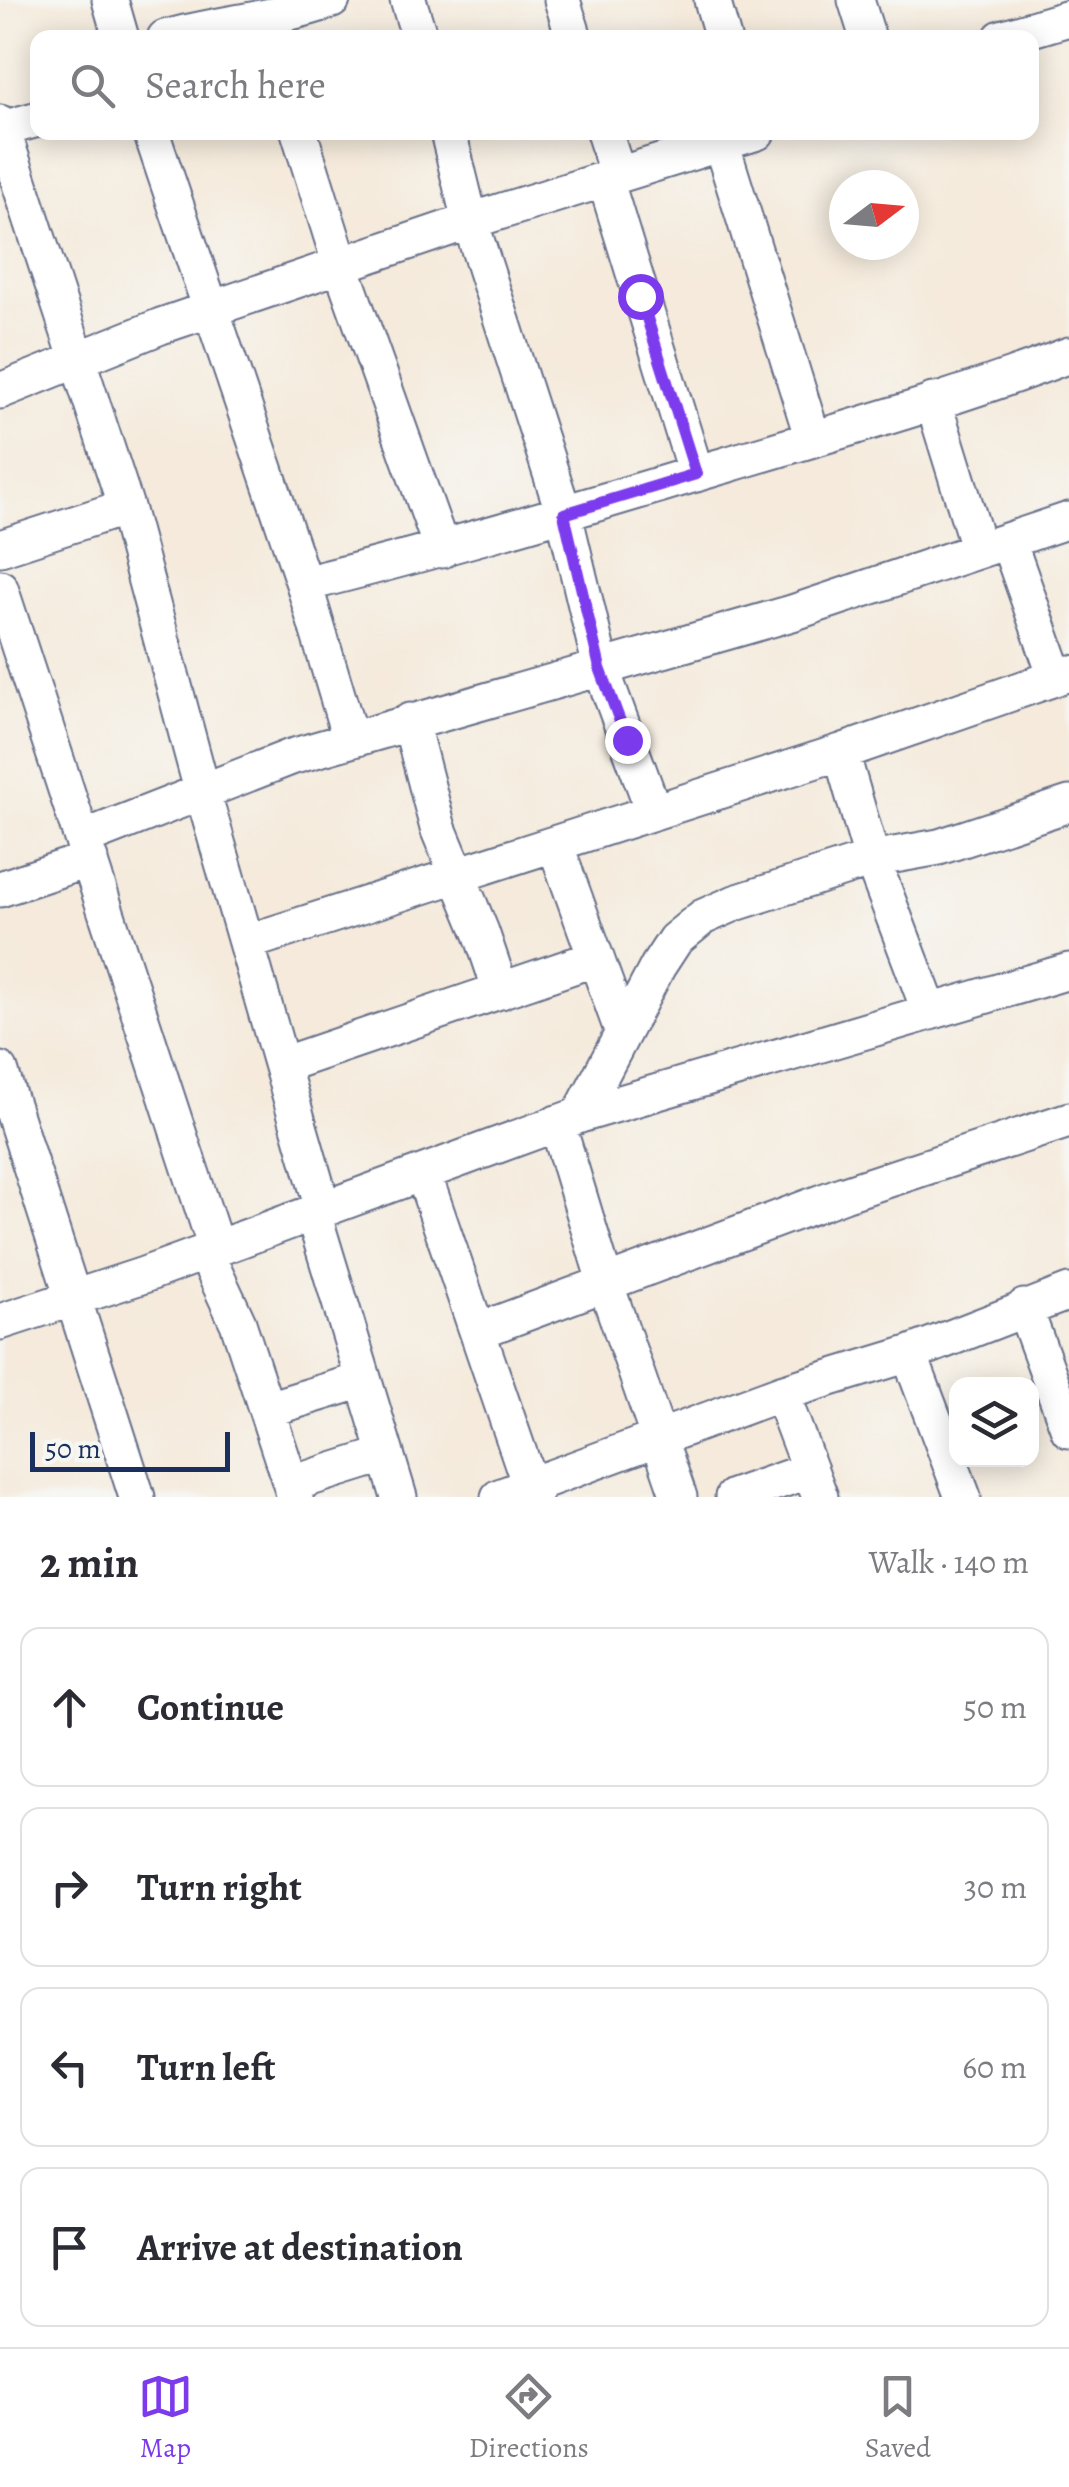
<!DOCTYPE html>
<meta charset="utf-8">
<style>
body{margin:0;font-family:Alegreya,serif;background:#f7f7f7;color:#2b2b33}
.controls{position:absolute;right:30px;bottom:30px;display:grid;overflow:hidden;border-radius:20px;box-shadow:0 5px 25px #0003}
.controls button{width:90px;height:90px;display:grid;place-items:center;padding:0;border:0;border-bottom:2px solid #e1e1e2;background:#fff;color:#2b2b33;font:50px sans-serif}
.compass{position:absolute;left:829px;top:170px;width:90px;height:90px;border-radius:50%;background:#fff;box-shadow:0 5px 25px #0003;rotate:74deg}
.scale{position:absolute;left:30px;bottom:25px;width:200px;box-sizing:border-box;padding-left:10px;border:5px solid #1b2f5e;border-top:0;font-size:28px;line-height:35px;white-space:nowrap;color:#1b2f5e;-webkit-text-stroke:8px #f6f6f2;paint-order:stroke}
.stop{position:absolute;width:30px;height:30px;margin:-22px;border:8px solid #7c3aed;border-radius:50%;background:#fff}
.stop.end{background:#7c3aed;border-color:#fff;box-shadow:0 2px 10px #0008}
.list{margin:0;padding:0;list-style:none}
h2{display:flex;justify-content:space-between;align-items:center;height:130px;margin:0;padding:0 40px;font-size:42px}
h2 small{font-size:32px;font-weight:400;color:#7c7c81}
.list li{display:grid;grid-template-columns:65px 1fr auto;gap:30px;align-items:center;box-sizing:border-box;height:160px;margin:0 20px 20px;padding:0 20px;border:2px solid #e1e1e2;border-radius:20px}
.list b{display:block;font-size:38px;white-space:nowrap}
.list em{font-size:32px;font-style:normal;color:#7c7c81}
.icon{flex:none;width:55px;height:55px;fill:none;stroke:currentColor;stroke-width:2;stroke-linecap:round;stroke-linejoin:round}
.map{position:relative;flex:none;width:1069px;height:1497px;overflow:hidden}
.search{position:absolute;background:#fff;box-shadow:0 5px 25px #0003;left:30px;right:30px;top:30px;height:110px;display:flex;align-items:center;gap:25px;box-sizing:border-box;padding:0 35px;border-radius:20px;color:#7c7c81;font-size:38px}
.sheet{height:850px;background:#fff}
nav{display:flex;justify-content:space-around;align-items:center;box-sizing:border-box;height:140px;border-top:2px solid #e1e1e2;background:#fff;font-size:28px;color:#7c7c81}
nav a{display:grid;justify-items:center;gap:5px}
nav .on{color:#7c3aed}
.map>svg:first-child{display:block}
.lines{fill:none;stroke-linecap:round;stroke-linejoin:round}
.minor-casing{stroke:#67708a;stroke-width:39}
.minor{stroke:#fff;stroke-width:35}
.route{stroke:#7c3aed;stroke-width:12}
</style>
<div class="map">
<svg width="1069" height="1497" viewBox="0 0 1069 1497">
<rect width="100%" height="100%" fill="#f6f6f2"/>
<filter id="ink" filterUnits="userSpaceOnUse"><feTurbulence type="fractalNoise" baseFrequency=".01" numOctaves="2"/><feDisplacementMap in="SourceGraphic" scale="20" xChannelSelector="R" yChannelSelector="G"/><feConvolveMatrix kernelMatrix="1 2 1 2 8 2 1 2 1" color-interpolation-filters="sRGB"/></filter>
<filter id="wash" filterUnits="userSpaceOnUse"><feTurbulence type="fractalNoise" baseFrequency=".0048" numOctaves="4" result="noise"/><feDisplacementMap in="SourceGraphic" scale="40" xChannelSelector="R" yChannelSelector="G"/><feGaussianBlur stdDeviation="2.25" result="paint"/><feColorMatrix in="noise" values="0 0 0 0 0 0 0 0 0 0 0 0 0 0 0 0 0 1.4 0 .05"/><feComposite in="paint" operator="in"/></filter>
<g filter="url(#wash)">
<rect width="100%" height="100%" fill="#f5eadb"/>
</g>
<g filter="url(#ink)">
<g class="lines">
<g class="minor-casing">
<path id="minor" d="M110 0 121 38
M408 0 420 38
M562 0 574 38
M712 0 723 38
M856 0 868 38
M165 38C221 23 278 19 332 0
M1001 38 1069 18
M0 123 126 507 202 790 323 1209
M2 129 38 119
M151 132 304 584 350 738
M299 132 341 266 442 550
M448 132 470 221 564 514 601 668 654 812
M604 132 618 175
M721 143 813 439
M605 179 696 474
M0 391 161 326 470 221 757 132
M933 401 979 550
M1008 541 1056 677
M0 548 126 507
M304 584C447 549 587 506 729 464 842 430 958 398 1069 355
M0 588 216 1248
M410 721 438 828 481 932 501 991
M841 752 872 859 930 1012
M84 838 291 757 792 613 1069 520
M555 844 623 1033
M0 889 90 859
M248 942 841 752 1069 673
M282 1065 596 958
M0 1070 137 1497
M580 1115 658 966 675 940 703 917 735 903 872 859 939 847 1069 804
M557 1123 606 1285 679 1497
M423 1173 534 1497
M313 1213 399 1497
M205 1252 238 1323 295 1497
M1024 1307 1069 1430
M0 1322 141 1276 580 1115 1069 971
M478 1331 844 1194 1069 1120
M909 1354 963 1497
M781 1393 820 1497
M268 1409 363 1380
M291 1484 384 1455
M499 1497 781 1393 909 1354 1069 1292
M733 1497 810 1470"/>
</g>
<use href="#minor" class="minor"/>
</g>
</g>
<g class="lines" filter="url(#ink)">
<path class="route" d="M627 740 600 668 564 514 696 474 640 296"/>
</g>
</svg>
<div class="controls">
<button><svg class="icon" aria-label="layers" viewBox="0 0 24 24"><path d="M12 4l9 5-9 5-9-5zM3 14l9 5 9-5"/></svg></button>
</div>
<svg class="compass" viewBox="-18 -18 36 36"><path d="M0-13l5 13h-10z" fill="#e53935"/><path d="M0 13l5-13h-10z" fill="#7c7c81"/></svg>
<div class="scale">50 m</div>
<div class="stop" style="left:640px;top:296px"></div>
<div class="stop end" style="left:627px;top:740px"></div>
<div class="search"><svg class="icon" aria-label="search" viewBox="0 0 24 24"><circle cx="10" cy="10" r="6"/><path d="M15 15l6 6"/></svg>Search here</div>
</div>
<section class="sheet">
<h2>2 min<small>Walk · 140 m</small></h2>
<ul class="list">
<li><svg class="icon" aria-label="ahead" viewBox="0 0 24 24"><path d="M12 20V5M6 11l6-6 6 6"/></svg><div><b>Continue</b></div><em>50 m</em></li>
<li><svg class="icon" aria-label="right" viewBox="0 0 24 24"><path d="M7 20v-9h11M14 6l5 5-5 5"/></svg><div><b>Turn right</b></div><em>30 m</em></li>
<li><svg class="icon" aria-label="left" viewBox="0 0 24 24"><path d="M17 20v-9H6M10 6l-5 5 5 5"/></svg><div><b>Turn left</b></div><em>60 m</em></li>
<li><svg class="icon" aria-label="arrive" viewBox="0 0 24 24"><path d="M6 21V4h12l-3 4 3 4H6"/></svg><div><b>Arrive at destination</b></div></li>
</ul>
</section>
<nav>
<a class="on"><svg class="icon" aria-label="map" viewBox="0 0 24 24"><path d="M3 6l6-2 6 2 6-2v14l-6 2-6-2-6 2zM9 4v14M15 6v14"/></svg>Map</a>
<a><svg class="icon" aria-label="directions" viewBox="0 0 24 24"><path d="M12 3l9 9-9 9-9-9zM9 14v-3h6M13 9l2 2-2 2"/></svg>Directions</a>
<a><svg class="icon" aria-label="saved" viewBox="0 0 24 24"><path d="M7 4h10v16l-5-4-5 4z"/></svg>Saved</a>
</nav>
